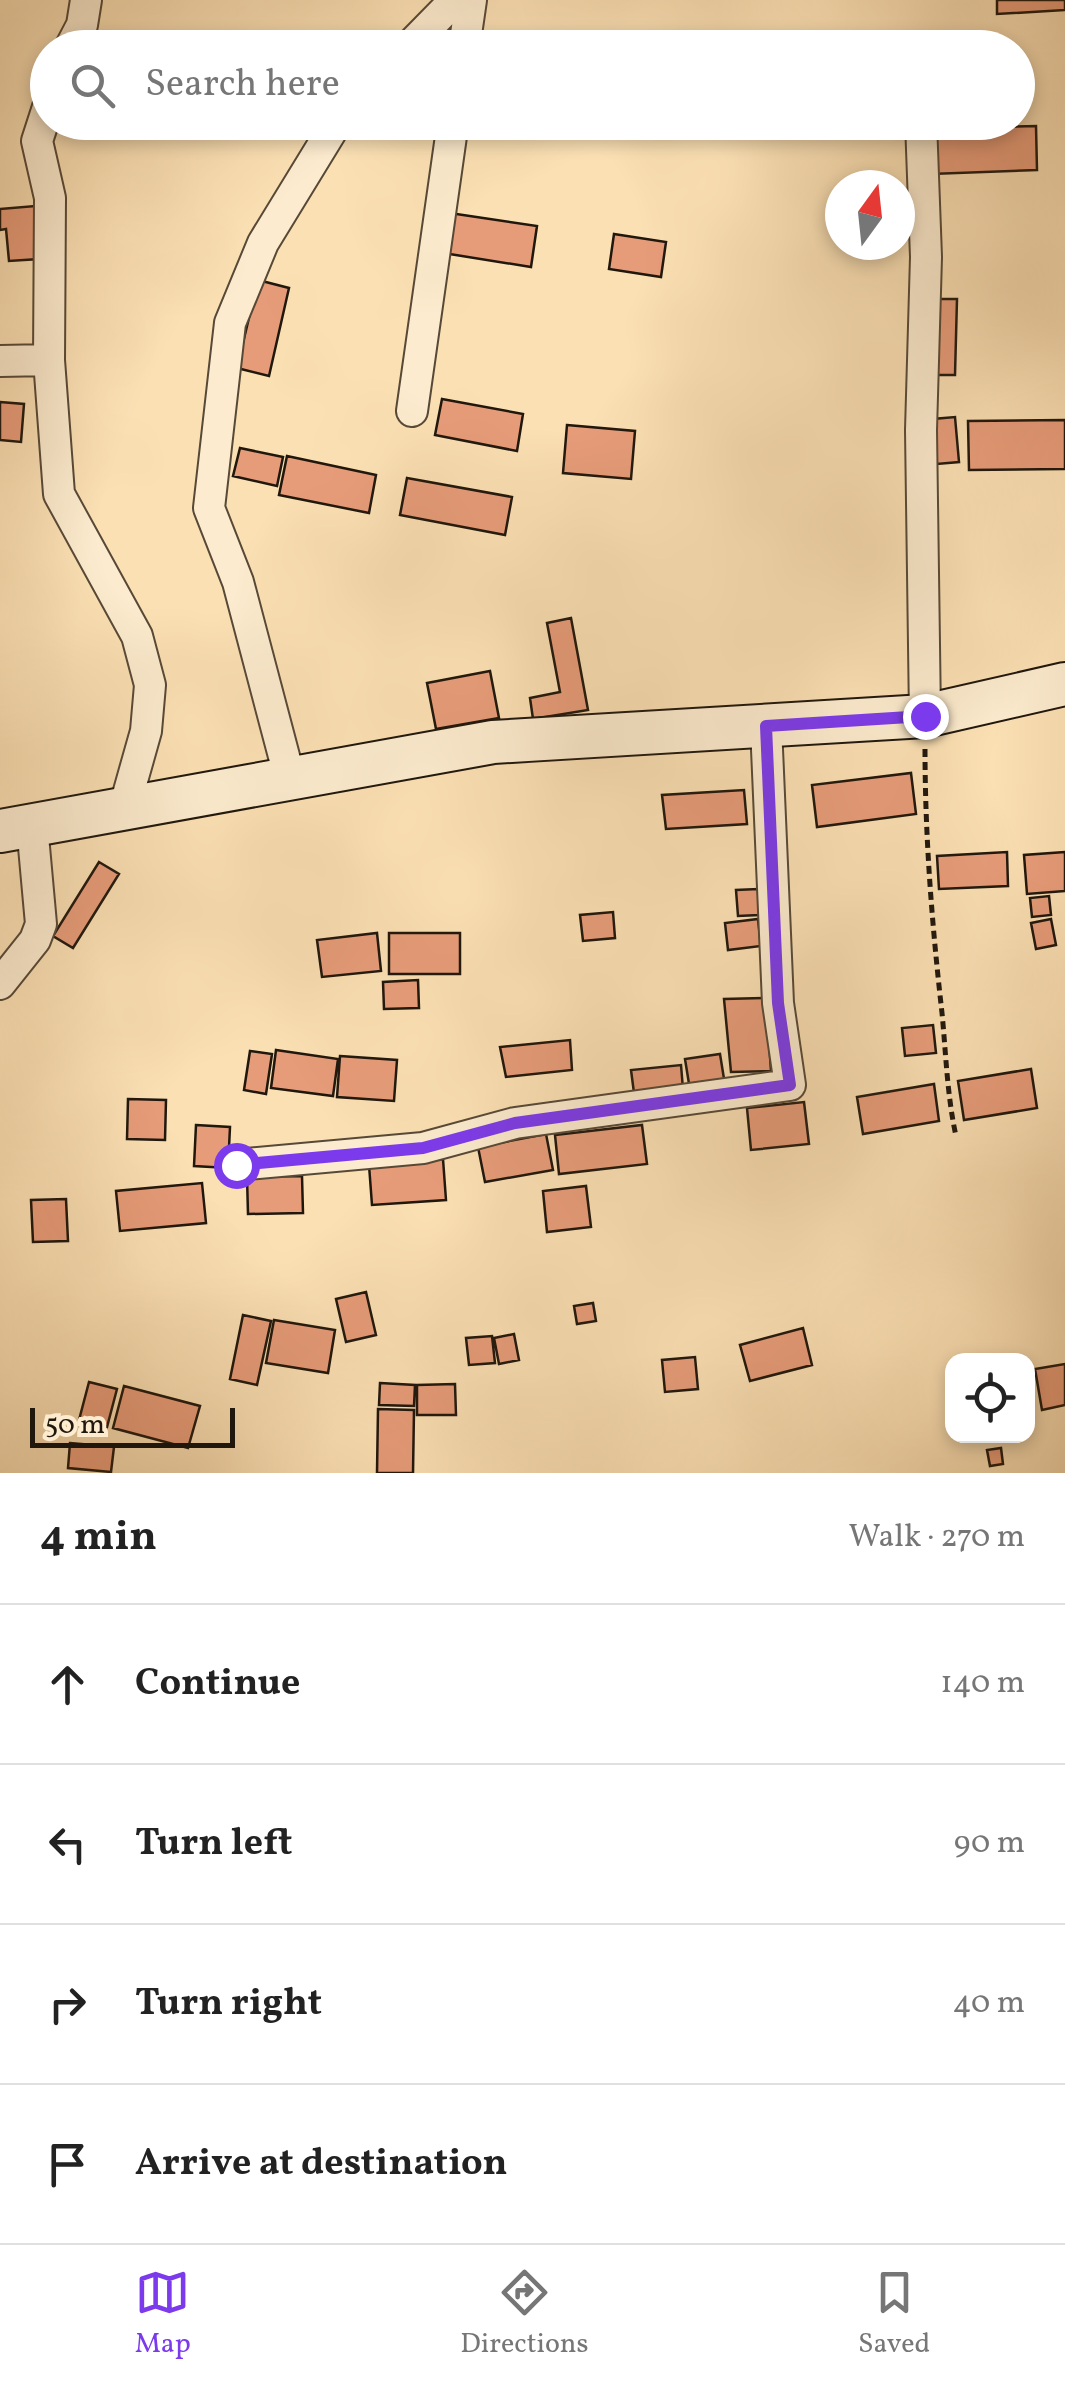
<!DOCTYPE html>
<meta charset="utf-8">
<style>
body{margin:0;font-family:Vollkorn,serif;background:#f2f2f2;color:#222}
.controls{position:absolute;right:30px;bottom:30px;display:grid;overflow:hidden;border-radius:20px;box-shadow:0 5px 15px #0003}
.controls button{width:90px;height:90px;display:grid;place-items:center;padding:0;border:0;border-bottom:2px solid #e0e0e0;background:#fff;color:#222;font:50px sans-serif}
.compass{position:absolute;left:825px;top:170px;width:90px;height:90px;border-radius:50%;background:#fff;box-shadow:0 5px 15px #0003;rotate:15deg}
.scale{position:absolute;left:30px;bottom:25px;width:205px;box-sizing:border-box;padding-left:10px;border:5px solid #20170d;border-top:0;font-size:28px;line-height:35px;white-space:nowrap;color:#20170d;-webkit-text-stroke:8px #fcebce;paint-order:stroke}
.stop{position:absolute;width:30px;height:30px;margin:-22px;border:8px solid #7c3aed;border-radius:50%;background:#fff}
.stop.end{background:#7c3aed;border-color:#fff;box-shadow:0 2px 10px #0008}
.list{margin:0;padding:0;list-style:none}
h2{display:flex;justify-content:space-between;align-items:center;height:130px;margin:0;padding:0 40px;font-size:42px}
h2 small{font-size:32px;font-weight:400;color:#767676}
.list li{display:grid;grid-template-columns:65px 1fr auto;gap:30px;align-items:center;box-sizing:border-box;height:160px;padding:0 40px;border-top:2px solid #e0e0e0}
.list b{display:block;font-size:38px;white-space:nowrap}
.list em{font-size:32px;font-style:normal;color:#767676}
.icon{flex:none;width:55px;height:55px;fill:none;stroke:currentColor;stroke-width:2;stroke-linecap:round;stroke-linejoin:round}
.map{position:relative;flex:none;width:1065px;height:1473px;overflow:hidden}
.search{position:absolute;background:#fff;box-shadow:0 5px 15px #0003;left:30px;right:30px;top:30px;height:110px;display:flex;align-items:center;gap:25px;box-sizing:border-box;padding:0 35px;border-radius:55px;color:#767676;font-size:38px}
.sheet{height:770px;background:#fff}
nav{display:flex;justify-content:space-around;align-items:center;box-sizing:border-box;height:140px;border-top:2px solid #e0e0e0;background:#fff;font-size:28px;color:#767676}
nav a{display:grid;justify-items:center;gap:5px}
nav .on{color:#7c3aed}
.map>svg:first-child{display:block}
.building{fill:#e79c79;stroke:#20170d;stroke-width:2.5}
.lines{fill:none;stroke-linecap:round;stroke-linejoin:round}
.street-casing{stroke:#574937;stroke-width:34}
.secondary-casing{stroke:#20170d;stroke-width:46}
.path{stroke:#20170d;stroke-width:5;stroke-dasharray:8 5;stroke-linecap:butt}
.street{stroke:#fcebce;stroke-width:30}
.secondary{stroke:#fcebce;stroke-width:42}
.route{stroke:#7c3aed;stroke-width:12}
</style>
<div class="map">
<svg width="1065" height="1473" viewBox="0 0 1065 1473">
<rect width="100%" height="100%" fill="#fbe0b4"/>
<filter id="stains"><feTurbulence type="fractalNoise" baseFrequency=".002" numOctaves="4"/><feColorMatrix values="0 0 0 0 .2 0 0 0 0 .09 0 0 0 0 .02 0 0 0 .5 -.17"/></filter>
<radialGradient id="worn" r=".72"><stop offset=".6" stop-color="#630" stop-opacity="0"/><stop offset="1" stop-color="#630" stop-opacity=".3"/></radialGradient>
<path class="building" d="M997 0H1065V10L997 14Z
M1036 126 1037 170 931 174 929 129Z
M35 206 39 259 9 261 6 229 0 230V209Z
M443 212 537 226 531 267 437 252Z
M614 234 666 242 661 277 609 269Z
M258 280 289 288 269 376 237 368Z
M935 299H957L955 375H933Z
M442 399 523 414 517 451 435 435Z
M0 402 24 404 21 442 0 440Z
M955 417 959 462 937 464 933 419Z
M1065 420V469L969 470 968 421Z
M567 425 635 431 631 479 563 473Z
M240 448 283 457 277 486 233 476Z
M287 456 376 475 369 513 279 495Z
M407 478 512 497 505 535 400 515Z
M571 618 588 710 533 719 530 698 560 692 547 623Z
M490 671 499 718 436 729 427 683Z
M911 773 916 814 817 827 812 785Z
M744 790 747 824 666 829 662 795Z
M1007 852 1008 886 939 889 937 856Z
M1065 852V891L1027 894 1024 855Z
M99 862 119 874 73 948 53 936Z
M758 889 759 915 738 916 736 890Z
M1049 896 1051 915 1032 917 1030 898Z
M613 912 615 938 583 941 580 915Z
M758 919 761 946 728 950 725 923Z
M1051 919 1056 945 1036 949 1031 923Z
M377 933 381 971 322 977 317 940Z
M389 933H460V974H389Z
M418 980 419 1008 384 1009 383 982Z
M766 998 771 1071 731 1072 724 999Z
M933 1025 936 1053 905 1056 902 1028Z
M570 1040 572 1070 506 1077 500 1047Z
M276 1050 338 1059 333 1096 271 1088Z
M250 1051 272 1054 266 1094 244 1090Z
M720 1054 725 1085 690 1090 685 1059Z
M340 1056 397 1060 394 1101 337 1097Z
M681 1065 683 1089 634 1093 631 1070Z
M1031 1069 1037 1108 964 1120 958 1081Z
M934 1084 939 1121 863 1134 857 1097Z
M128 1099 166 1100 165 1140 127 1139Z
M804 1102 809 1144 751 1150 747 1108Z
M196 1125 230 1127 228 1168 194 1166Z
M642 1125 647 1164 559 1174 555 1135Z
M546 1134 553 1170 485 1182 478 1147Z
M443 1159 446 1200 372 1205 369 1165Z
M302 1176 303 1213 248 1214 247 1177Z
M202 1183 206 1223 120 1231 116 1191Z
M586 1186 591 1227 547 1232 543 1191Z
M66 1199 68 1241 33 1242 31 1200Z
M366 1292 376 1335 346 1342 336 1299Z
M593 1303 596 1321 577 1324 574 1306Z
M243 1315 271 1321 257 1385 230 1379Z
M274 1320 335 1330 328 1373 266 1363Z
M803 1328 812 1365 750 1381 740 1345Z
M514 1334 519 1360 499 1364 494 1338Z
M492 1336 495 1363 469 1365 466 1338Z
M695 1357 698 1389 665 1392 662 1360Z
M1065 1364V1405L1042 1410 1035 1369Z
M89 1382 117 1389 107 1427 79 1420Z
M380 1383 415 1385 414 1406 379 1405Z
M455 1384 456 1415H417V1385Z
M124 1386 200 1406 188 1448 113 1428Z
M378 1409 414 1410 413 1473H377Z
M70 1443 114 1447 111 1472 68 1468Z
M1001 1448 1003 1464 990 1466 987 1450Z"/>
<g class="lines">
<g class="street-casing">
<path id="street" d="M70 48 82 25 86 0
M408 48 455 0
M464 48 471 0
M48 107 37 141 50 198 49 360
M921 122 926 257 921 430 925 716
M0 361 49 360 59 494 137 636 150 685 146 731 124 809
M412 411 453 122
M290 779 238 582 209 508 230 323 263 243 337 122
M0 984 35 940 41 924 32 825
M236 1165 423 1148 515 1123 790 1085 778 1003 766 726"/>
</g>
<g class="secondary-casing">
<path id="secondary" d="M0 831 493 742 925 716 1065 684"/>
</g>
<path class="path" d="M925 749C925 837 932 925 942 1013 946 1054 947 1095 956 1136"/>
<use href="#street" class="street"/>
<use href="#secondary" class="secondary"/>
</g>
<g class="lines">
<path class="route" d="M236 1165 423 1148 515 1123 790 1085 778 1003 766 726 925 716"/>
</g>
<rect width="100%" height="100%" filter="url(#stains)"/>
<rect width="100%" height="100%" fill="url(#worn)"/>
</svg>
<div class="controls">
<button><svg class="icon" aria-label="locate" viewBox="0 0 24 24"><circle cx="12" cy="12" r="6"/><path d="M12 2v4M12 18v4M2 12h4M18 12h4"/></svg></button>
</div>
<svg class="compass" viewBox="-18 -18 36 36"><path d="M0-13l5 13h-10z" fill="#e53935"/><path d="M0 13l5-13h-10z" fill="#767676"/></svg>
<div class="scale">50 m</div>
<div class="stop" style="left:236px;top:1165px"></div>
<div class="stop end" style="left:925px;top:716px"></div>
<div class="search"><svg class="icon" aria-label="search" viewBox="0 0 24 24"><circle cx="10" cy="10" r="6"/><path d="M15 15l6 6"/></svg>Search here</div>
</div>
<section class="sheet">
<h2>4 min<small>Walk · 270 m</small></h2>
<ul class="list">
<li><svg class="icon" aria-label="ahead" viewBox="0 0 24 24"><path d="M12 20V5M6 11l6-6 6 6"/></svg><div><b>Continue</b></div><em>140 m</em></li>
<li><svg class="icon" aria-label="left" viewBox="0 0 24 24"><path d="M17 20v-9H6M10 6l-5 5 5 5"/></svg><div><b>Turn left</b></div><em>90 m</em></li>
<li><svg class="icon" aria-label="right" viewBox="0 0 24 24"><path d="M7 20v-9h11M14 6l5 5-5 5"/></svg><div><b>Turn right</b></div><em>40 m</em></li>
<li><svg class="icon" aria-label="arrive" viewBox="0 0 24 24"><path d="M6 21V4h12l-3 4 3 4H6"/></svg><div><b>Arrive at destination</b></div></li>
</ul>
</section>
<nav>
<a class="on"><svg class="icon" aria-label="map" viewBox="0 0 24 24"><path d="M3 6l6-2 6 2 6-2v14l-6 2-6-2-6 2zM9 4v14M15 6v14"/></svg>Map</a>
<a><svg class="icon" aria-label="directions" viewBox="0 0 24 24"><path d="M12 3l9 9-9 9-9-9zM9 14v-3h6M13 9l2 2-2 2"/></svg>Directions</a>
<a><svg class="icon" aria-label="saved" viewBox="0 0 24 24"><path d="M7 4h10v16l-5-4-5 4z"/></svg>Saved</a>
</nav>
